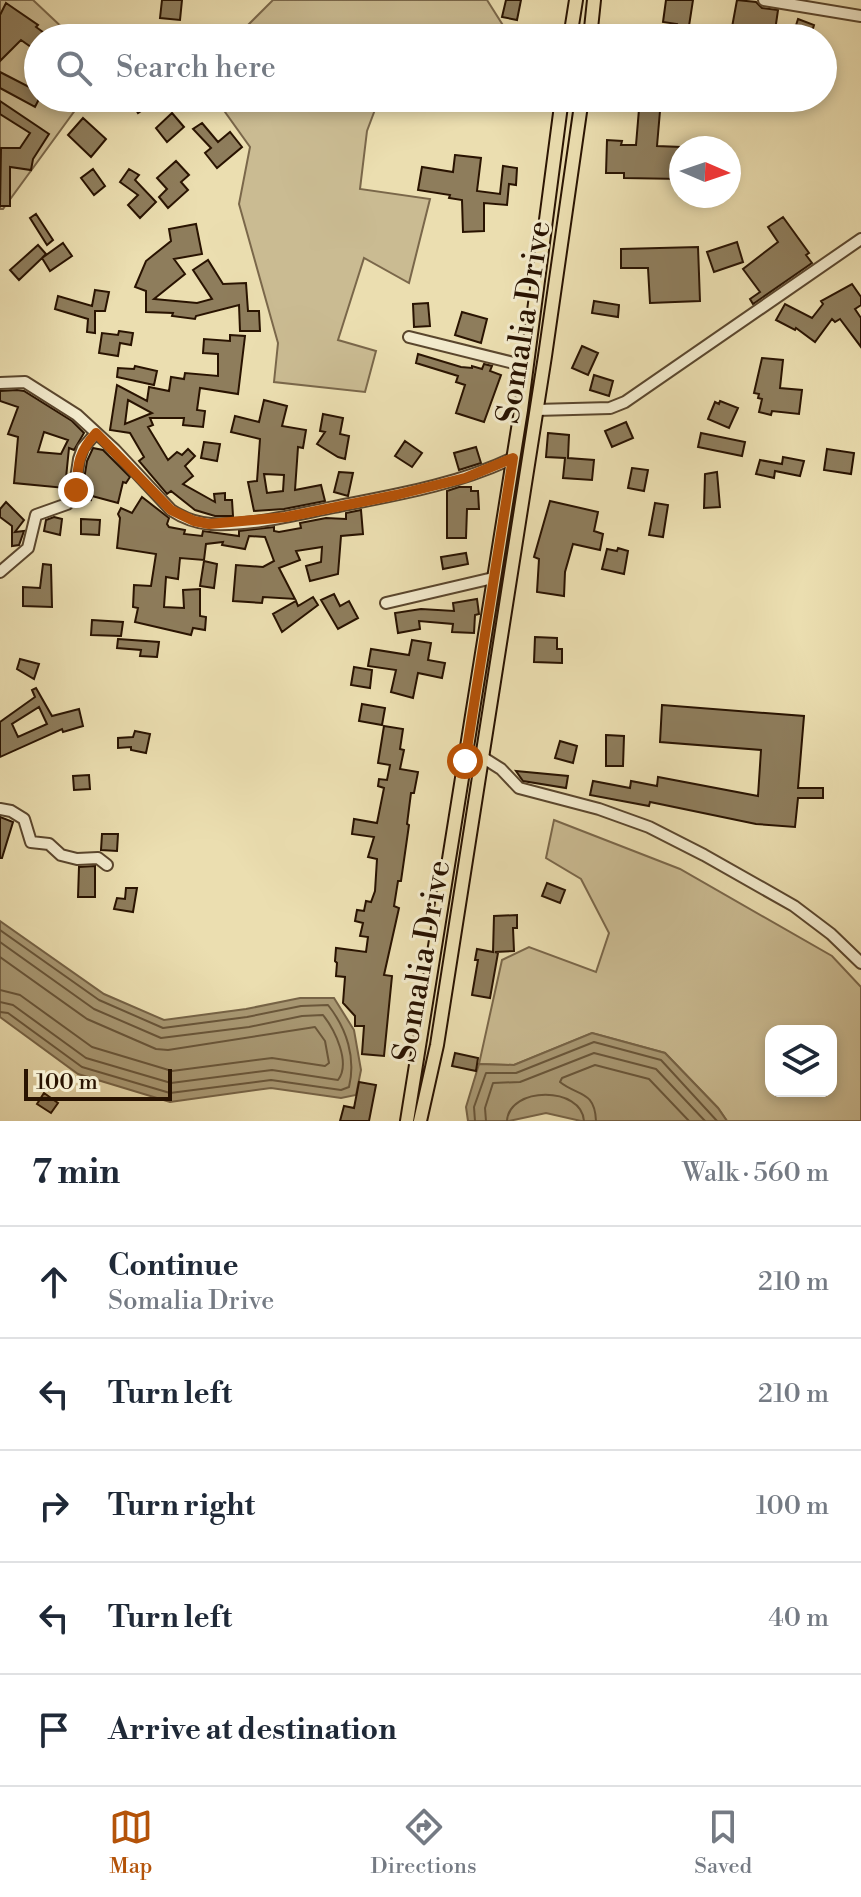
<!DOCTYPE html>
<meta charset="utf-8">
<style>
body{margin:0;font-family:"Libre Bodoni",serif;background:#f6f6f7;color:#1f2937}
.controls{position:absolute;right:24px;bottom:24px;display:grid;overflow:hidden;border-radius:16px;box-shadow:0 4px 12px #0003}
.controls button{width:72px;height:72px;display:grid;place-items:center;padding:0;border:0;border-bottom:2px solid #e0e1e3;background:#fff;color:#1f2937;font:40px sans-serif}
.compass{position:absolute;left:669px;top:136px;width:72px;height:72px;border-radius:50%;background:#fff;box-shadow:0 4px 12px #0003;rotate:92deg}
.scale{position:absolute;left:24px;bottom:20px;width:148px;box-sizing:border-box;padding-left:8px;border:4px solid #291301;border-top:0;font-size:22px;line-height:28px;white-space:nowrap;color:#291301;-webkit-text-stroke:6px #f2eacc;paint-order:stroke}
.stop{position:absolute;width:24px;height:24px;margin:-18px;border:6px solid #b45309;border-radius:50%;background:#fff}
.stop.end{background:#b45309;border-color:#fff;box-shadow:0 2px 8px #0008}
.list{margin:0;padding:0;list-style:none}
h2{display:flex;justify-content:space-between;align-items:center;height:104px;margin:0;padding:0 32px;font-size:34px}
h2 small{font-size:26px;font-weight:400;color:#747a83}
.list li{display:grid;grid-template-columns:52px 1fr auto;gap:24px;align-items:center;box-sizing:border-box;height:112px;padding:0 32px;border-top:2px solid #e0e1e3}
.list b{display:block;font-size:30px;white-space:nowrap}
.list p{margin:0;font-size:26px;white-space:nowrap;color:#747a83}
.list em{font-size:26px;font-style:normal;color:#747a83}
.icon{flex:none;width:44px;height:44px;fill:none;stroke:currentColor;stroke-width:2;stroke-linecap:round;stroke-linejoin:round}
.map{position:relative;flex:none;width:861px;height:1121px;overflow:hidden}
.search{position:absolute;background:#fff;box-shadow:0 4px 12px #0003;left:24px;right:24px;top:24px;height:88px;display:flex;align-items:center;gap:20px;box-sizing:border-box;padding:0 28px;border-radius:44px;color:#747a83;font-size:30px}
.sheet{height:664px;background:#fff}
nav{display:flex;justify-content:space-around;align-items:center;box-sizing:border-box;height:112px;border-top:2px solid #e0e1e3;background:#fff;font-size:22px;color:#747a83}
nav a{display:grid;justify-items:center;gap:4px}
nav .on{color:#b45309}
.map>svg:first-child{display:block}
.green{fill:#cabb92;stroke:#7a674a;stroke-width:2;fill-rule:evenodd}
.water{fill:#a99974;stroke:#766346;stroke-width:2}
.lines{fill:none;stroke-linecap:round;stroke-linejoin:round}
.shore{stroke:#69563a;stroke-width:2}
.building{fill:#8e7d5c;stroke:#291301;stroke-width:2;fill-rule:evenodd}
.minor-casing{stroke:#5a462d;stroke-width:14}
.major-casing{stroke:#291301;stroke-width:16}
.minor{stroke:#f2eacc;stroke-width:10}
.major{stroke:#ebdeb0;stroke-width:12}
.route{stroke:#b45309;stroke-width:10}
.labels{text-anchor:middle;stroke-width:6;stroke-linejoin:round;paint-order:stroke}
.street-label{font-size:32px;fill:#291301;stroke:#f2eacc}
</style>
<div class="map">
<svg width="861" height="1121" viewBox="0 0 861 1121">
<rect width="100%" height="100%" fill="#ebdeb0"/>
<filter id="stains"><feTurbulence type="fractalNoise" baseFrequency=".0025" numOctaves="4"/><feColorMatrix values="0 0 0 0 .2 0 0 0 0 .09 0 0 0 0 .02 0 0 0 .5 -.17"/></filter>
<radialGradient id="worn" r=".72"><stop offset=".6" stop-color="#630" stop-opacity="0"/><stop offset="1" stop-color="#630" stop-opacity=".3"/></radialGradient>
<path class="green" d="M0 0H33L67 32 102 38H38V98H84L3 209H0Z
M273 0H487L511 38H235Z
M215 98H511L512 111 379 99 367 131 360 189 430 199 409 283 364 258 338 340 376 351 365 392 274 382 278 343 239 204 250 147Z
M554 820 680 869 832 956 861 987V1121H727L718 1108 665 1053 592 1033 514 1065 479 1064 502 960 529 947 596 972 609 933 581 879 546 858ZM771 1031H831V1091H771Z"/>
<path class="water" d="M0 921 104 994 164 1020 246 1009 300 998H334L354 1030 361 1070 356 1095 341 1098 271 1088 170 1102 78 1074 0 1017Z
M592 1033 665 1053 718 1108 727 1121H581L546 1113 509 1121H468L466 1107 479 1064 514 1065Z"/>
<g class="lines">
<path class="shore" d="M0 930 99 1000 163 1028 247 1017 301 1006 328 1005C347 1029 356 1058 349 1087L341 1090 271 1080 170 1093 82 1067 8 1013 0 1012
M0 942 94 1009 161 1038 249 1027 302 1016 323 1015C335 1030 351 1063 338 1080L272 1070 171 1083 86 1058 13 1005 0 1002
M0 957 87 1019 156 1049 168 1050 315 1027 325 1041 329 1063 325 1066 272 1058 172 1071 92 1047 20 995 0 990
M475 1121 474 1107 486 1073H516L594 1042 661 1060 717 1121
M486 1121 485 1108 493 1083 520 1082 594 1053 656 1069 705 1121
M507 1121C509 1086 582 1086 584 1121
M596 1121C595 1090 577 1096 560 1082L562 1078 595 1065 649 1079 689 1121"/>
</g>
<path class="building" d="M162 0H182L180 20 160 18Z
M506 0H521L517 20 502 17Z
M666 0H693L689 26 711 29 710 38H675L677 24 663 22Z
M737 0 756 2 762 8 778 10 774 38H730Z
M6 3 38 25 36 27 51 38H38V52L21 40 0 61V15Z
M798 19 814 25 810 38H792Z
M0 72 29 87 38 75V101L35 107 0 88Z
M138 98H160L138 113 132 103Z
M0 101 49 134 33 159 31 170 10 167V206H0L1 148H20L30 133 0 114Z
M639 109 660 111 657 146 681 147V179L624 178V173H606L607 140 622 141 621 145H636Z
M172 113 184 127 167 142 156 128Z
M83 118 106 139 91 157 68 135Z
M202 123 218 142 230 132 242 147 217 168 205 153 211 148 193 129Z
M455 155 481 158 477 191 500 194 503 166 517 168 516 185 509 184 507 205 484 203V231L463 232 462 200 449 198 450 195 418 190 422 167 453 172Z
M176 161 189 175 181 182 188 190 168 208 159 197 167 189 157 178Z
M93 169 105 186 94 195 81 178Z
M129 169 139 175 135 180 156 202 140 218 128 205 138 195 120 182Z
M36 214 53 240 47 245 30 218Z
M783 217 809 253 806 255 812 263 753 304 750 299 760 292 743 269 778 242 768 227Z
M196 224 202 254 174 259 185 274 154 299 197 303 212 299 193 270 208 260 223 284 246 283 248 311H259L260 331H240L239 305 196 316 195 319 172 316 173 313 146 312V291L135 287 146 261 171 241 169 229Z
M737 242 743 262 714 272 707 252Z
M63 243 72 256 50 271 42 258 19 280 10 270 38 245 46 254 42 258Z
M698 247 700 301 650 303 648 268H621V249Z
M852 284 861 297V305L855 309 861 318V347L840 319 835 322 832 319 815 342 796 328 795 330 776 320 785 304 812 318 823 304 821 301Z
M95 290 109 292 105 311H95V333L87 332 88 319 55 309 58 296 92 306Z
M594 301 619 305 618 317 592 313Z
M428 303 430 326 414 327 413 304Z
M462 312 487 319 481 343 455 335Z
M119 331 133 333 131 345 120 343 118 356 99 353 102 333 118 335Z
M230 335 245 336 238 394 200 388 197 410 205 411 203 427 183 425 184 418H150L153 425 148 427 168 460 177 452 182 455 188 449 195 456 185 466 193 476 183 484 215 502 214 494 225 493V500H232L233 516H215L195 510 171 491 167 494 139 461 144 457 130 433 110 430 117 385 147 401 149 387 169 391 171 377 184 379 185 373 218 376V354L203 353 204 339 230 341ZM128 400 152 413 125 424Z
M582 346 598 353 588 375 572 368Z
M418 354 461 367 472 368V366L482 369 484 364 492 366 490 371 501 375 484 422 456 413 465 385 456 382 458 376 416 363Z
M762 358 783 360 780 388 802 390 799 414 772 411 771 415 759 412 762 399 758 398 759 394 754 393Z
M135 366 157 371 154 385 117 377 118 368 134 369Z
M594 375 613 381 609 396 590 390Z
M17 390 24 391 72 421 84 433 74 450 69 448 65 488 14 483 18 437 8 434 18 407 0 401V391ZM44 432 68 440 61 454 38 452Z
M264 400 287 406 282 426 306 430 303 448 298 447 295 490 321 485 325 501 284 509 254 511 248 482 257 481 260 439 231 432 235 416 259 422ZM264 474 284 475 283 491 267 493Z
M720 401 738 408 729 428 708 419 715 402 719 404Z
M323 414 343 418 340 434 349 436 345 459 338 457 317 444 325 432 320 431Z
M626 422 633 438 612 447 605 431Z
M548 433 569 435 568 458 594 460 592 480 563 478 565 458 546 457Z
M701 433 745 442 742 456 698 447Z
M405 441 422 453 412 467 395 456Z
M204 442 220 444 217 461 201 458Z
M476 447 481 463 459 470 454 453Z
M93 448 103 450 130 477 126 483 123 482 118 503 92 496 91 500 81 498 87 461Z
M827 449 854 453 851 474 824 470Z
M783 457 804 461 800 476 775 471 774 478 756 474 760 460 782 464Z
M632 468 648 470 644 491 628 488Z
M339 472 353 473 348 496 334 492Z
M717 472 720 507 704 508 705 474Z
M459 487H471V491H478L479 509H467L466 538H447V491Z
M142 497 169 518 167 524 169 527 185 530 184 534 202 536 203 531 239 536V531L274 527V531L279 532 301 528 300 523 326 518 346 519V513L361 510 363 534 341 536 338 574 310 581 306 566 321 562 322 547 296 551 300 560 279 568 295 599 263 597 262 603 233 601 236 565 263 567 274 561 265 537 249 536 245 549 222 545 223 542 206 544 204 560 180 558 178 579 166 577 164 607 184 608 183 590 200 589V616L206 617 205 630 193 628 191 635 135 622 138 608 133 607 134 585 151 586 156 554 117 548 120 518 118 514 121 508 132 513Z
M550 501 598 512 594 531 603 534 600 550 573 544 565 572 564 596 537 592 539 559 534 557Z
M6 502 24 520 15 532 24 531 19 545 12 546V526L0 517V509Z
M655 503 668 505 663 537 649 535Z
M54 517 62 519 60 535 44 531 46 520Z
M81 519 100 520 99 535 81 534Z
M618 548 628 551 624 574 602 569 607 549 617 551Z
M466 553 468 564 443 569 441 557Z
M204 561 217 564 214 588 200 586Z
M43 564 51 565 52 607 23 606V587L40 588Z
M334 594 340 606 349 601 358 618 338 629 321 600Z
M313 597 318 605 282 632 273 614 296 601 298 606Z
M477 599 479 614 475 615 474 633 452 632 453 624 419 621 420 629 398 633 395 613 421 609 454 611 453 603Z
M92 620 123 622 121 636 91 635Z
M535 637 557 638V649H562V663L534 662Z
M118 639 159 642 157 657 140 656 141 650 117 648Z
M412 640 431 643 428 660 445 663 442 678 418 673 413 698 391 692 396 670 368 666 371 649 409 655Z
M20 659 39 664 34 679 17 669Z
M354 667 372 670 370 688 351 685Z
M36 688 52 716 79 709 83 726 63 732 62 729 0 757V722L35 697 32 690ZM39 707 47 724 18 737 12 724Z
M362 704 385 708 382 725 359 721Z
M662 705 804 716 798 788H823V798H798L795 827 756 824 650 802 649 806 590 795 593 781 630 788 631 781 657 786 658 777 758 796 761 750 660 742Z
M384 726 403 729 400 749 404 750 400 769 418 772 414 793H411L407 824 409 825 401 881H398L394 906 399 908 384 975 392 976 384 1056 362 1054 364 1026H355V1016L343 1003 345 977 336 976 337 963 335 961 336 948 366 952 368 937 360 936 363 923 355 921 357 910 364 911 366 901 371 902 375 891 377 859 368 857 374 837 352 834 354 819 377 823 384 788 378 786 379 779 387 780 390 765 378 763Z
M135 731 150 734 146 753 131 750V747L118 748V738L133 737Z
M606 735 624 736 623 766H606Z
M560 741 577 746 573 763 555 758Z
M516 771 568 776 566 788 523 781Z
M89 775 90 789 74 790 73 776Z
M0 817 13 822 2 858H0Z
M102 834H118L117 851 101 850Z
M95 866V897H78L79 867Z
M547 883 565 890 560 903 542 896Z
M126 888H137L133 912 114 909 117 898 125 899Z
M517 915V928H513L514 951 495 952 498 953 490 998 472 995 478 960H475L477 949 493 952 494 916Z
M455 1053 478 1058 476 1071 452 1066Z
M359 1082 376 1085 369 1121H340L344 1106 354 1108Z
M44 1093 58 1103 51 1113 37 1104Z"/>
<g class="lines">
<g class="minor-casing">
<path id="minor" d="M764 0 861 16
M409 337 526 366
M0 383 25 382 77 415 115 450 171 510C183 518 196 523 211 524 252 526 294 515 334 507 395 495 456 485 513 458
M536 410 610 408 625 402 861 239
M0 572 28 548 36 515 67 504 73 498 79 459 83 448 96 433
M386 603 493 578
M482 757 501 769 519 788 599 809 649 827 704 855 794 906 831 934 861 963
M0 809 11 811 24 819 31 842 49 844 61 855 77 859 98 858 107 865"/>
</g>
<g class="major-casing">
<path id="major" d="M570 38 576 0
M590 38 594 0
M407 1121 521 410 562 98
M420 1121 437 1045 545 356 582 98"/>
</g>
<use href="#minor" class="minor"/>
<use href="#major" class="major"/>
</g>
<g class="lines">
<path class="route" d="M76 490C78 464 78 453 96 433L171 510 194 521 209 524 286 517 396 495 465 478 513 458 465 761"/>
</g>
<g class="labels">
<g class="street-label">
<text transform="translate(523 322) rotate(-81)" y="11">Somalia Drive</text>
<text transform="translate(421 961) rotate(-80)" y="11">Somalia Drive</text>
</g>
</g>
<rect width="100%" height="100%" filter="url(#stains)"/>
<rect width="100%" height="100%" fill="url(#worn)"/>
</svg>
<div class="controls">
<button><svg class="icon" aria-label="layers" viewBox="0 0 24 24"><path d="M12 4l9 5-9 5-9-5zM3 14l9 5 9-5"/></svg></button>
</div>
<svg class="compass" viewBox="-18 -18 36 36"><path d="M0-13l5 13h-10z" fill="#e53935"/><path d="M0 13l5-13h-10z" fill="#747a83"/></svg>
<div class="scale">100 m</div>
<div class="stop" style="left:465px;top:761px"></div>
<div class="stop end" style="left:76px;top:490px"></div>
<div class="search"><svg class="icon" aria-label="search" viewBox="0 0 24 24"><circle cx="10" cy="10" r="6"/><path d="M15 15l6 6"/></svg>Search here</div>
</div>
<section class="sheet">
<h2>7 min<small>Walk · 560 m</small></h2>
<ul class="list">
<li><svg class="icon" aria-label="ahead" viewBox="0 0 24 24"><path d="M12 20V5M6 11l6-6 6 6"/></svg><div><b>Continue</b><p>Somalia Drive</p></div><em>210 m</em></li>
<li><svg class="icon" aria-label="left" viewBox="0 0 24 24"><path d="M17 20v-9H6M10 6l-5 5 5 5"/></svg><div><b>Turn left</b></div><em>210 m</em></li>
<li><svg class="icon" aria-label="right" viewBox="0 0 24 24"><path d="M7 20v-9h11M14 6l5 5-5 5"/></svg><div><b>Turn right</b></div><em>100 m</em></li>
<li><svg class="icon" aria-label="left" viewBox="0 0 24 24"><path d="M17 20v-9H6M10 6l-5 5 5 5"/></svg><div><b>Turn left</b></div><em>40 m</em></li>
<li><svg class="icon" aria-label="arrive" viewBox="0 0 24 24"><path d="M6 21V4h12l-3 4 3 4H6"/></svg><div><b>Arrive at destination</b></div></li>
</ul>
</section>
<nav>
<a class="on"><svg class="icon" aria-label="map" viewBox="0 0 24 24"><path d="M3 6l6-2 6 2 6-2v14l-6 2-6-2-6 2zM9 4v14M15 6v14"/></svg>Map</a>
<a><svg class="icon" aria-label="directions" viewBox="0 0 24 24"><path d="M12 3l9 9-9 9-9-9zM9 14v-3h6M13 9l2 2-2 2"/></svg>Directions</a>
<a><svg class="icon" aria-label="saved" viewBox="0 0 24 24"><path d="M7 4h10v16l-5-4-5 4z"/></svg>Saved</a>
</nav>
